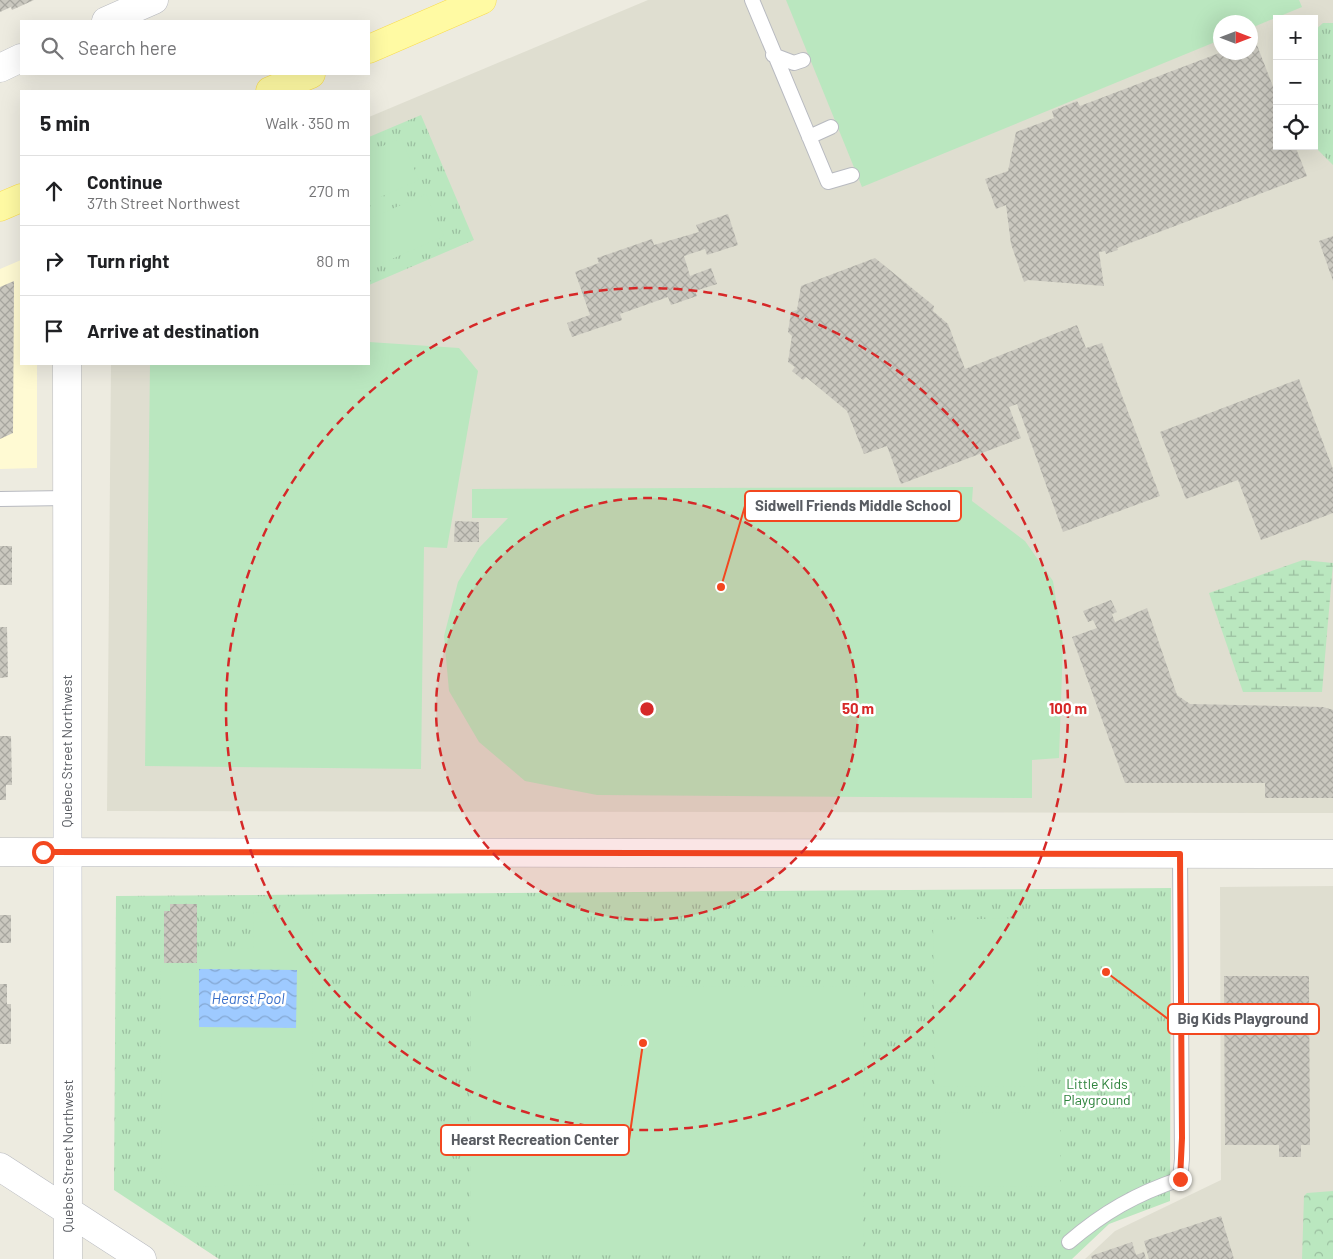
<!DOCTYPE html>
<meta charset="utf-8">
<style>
body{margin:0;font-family:Barlow,sans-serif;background:#f2f2f2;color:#202124}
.controls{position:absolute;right:15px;top:15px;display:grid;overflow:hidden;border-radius:0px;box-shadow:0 5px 20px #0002}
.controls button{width:45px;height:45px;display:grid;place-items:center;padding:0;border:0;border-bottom:1px solid #e0e0e0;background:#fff;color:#202124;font:25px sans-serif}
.compass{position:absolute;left:1213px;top:15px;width:45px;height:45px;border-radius:50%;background:#fff;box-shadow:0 5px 20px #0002;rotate:90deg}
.stop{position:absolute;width:15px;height:15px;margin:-11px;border:4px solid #f3471f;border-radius:50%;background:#fff}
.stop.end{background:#f3471f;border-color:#fff;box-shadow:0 1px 5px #0008}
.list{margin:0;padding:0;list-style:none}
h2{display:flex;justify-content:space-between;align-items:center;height:65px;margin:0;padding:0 20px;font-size:21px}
h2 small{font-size:16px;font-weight:400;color:#757577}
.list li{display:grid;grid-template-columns:32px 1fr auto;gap:15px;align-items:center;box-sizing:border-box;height:70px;padding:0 20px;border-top:1px solid #e0e0e0}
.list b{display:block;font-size:19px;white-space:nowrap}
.list p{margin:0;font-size:16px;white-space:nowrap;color:#757577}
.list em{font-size:16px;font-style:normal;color:#757577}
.icon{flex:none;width:28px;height:28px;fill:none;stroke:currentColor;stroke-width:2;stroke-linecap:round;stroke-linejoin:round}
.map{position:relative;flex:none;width:1333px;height:1259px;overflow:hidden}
.search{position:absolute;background:#fff;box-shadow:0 5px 20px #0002;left:20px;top:20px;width:350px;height:55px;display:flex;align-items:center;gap:12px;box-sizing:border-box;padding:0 18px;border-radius:0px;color:#757577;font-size:19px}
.panel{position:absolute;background:#fff;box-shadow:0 5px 20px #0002;left:20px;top:90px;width:350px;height:275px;border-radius:0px}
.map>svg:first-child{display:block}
.commercial{fill:#fffad3}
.education{fill:#dfded0;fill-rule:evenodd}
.forest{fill:url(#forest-crowns)}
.wetland{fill:url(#wetland-marsh)}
.park{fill:url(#park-tufts)}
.garden{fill:#bae7bf}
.water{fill:url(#water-waves)}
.building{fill:url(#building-cross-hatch)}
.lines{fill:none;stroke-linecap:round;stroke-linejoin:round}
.lane-casing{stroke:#b8bac0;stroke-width:16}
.street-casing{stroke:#b8bac0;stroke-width:29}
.primary-casing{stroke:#fadc4c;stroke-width:29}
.lane{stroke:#fff;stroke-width:14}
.street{stroke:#fff;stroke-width:28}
.primary{stroke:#fffaa3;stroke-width:28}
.route{stroke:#f3471f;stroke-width:6}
.ring{fill:none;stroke:#d62828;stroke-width:2.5;stroke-dasharray:9 6}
.labels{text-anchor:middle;stroke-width:5;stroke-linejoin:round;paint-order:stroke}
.street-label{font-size:14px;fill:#595c62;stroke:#fff}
.park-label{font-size:14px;fill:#2e833c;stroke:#fff}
.water-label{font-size:15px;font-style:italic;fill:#3a70c9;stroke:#fff}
.centre{fill:#d62828;stroke:#fff;stroke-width:2.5}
.ring-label{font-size:15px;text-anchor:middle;font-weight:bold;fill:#d62828;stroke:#fff;stroke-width:5;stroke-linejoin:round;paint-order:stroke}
.leader{fill:none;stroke:#f3471f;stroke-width:2}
.callout-dot{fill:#f3471f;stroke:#fff;stroke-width:2}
.callout{fill:#fff;stroke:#f3471f;stroke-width:2}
.callout-label{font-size:15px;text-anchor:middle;font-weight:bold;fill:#595c62}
</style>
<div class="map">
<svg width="1333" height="1259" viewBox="0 0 1333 1259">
<defs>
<pattern id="forest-crowns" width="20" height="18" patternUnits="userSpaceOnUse" patternTransform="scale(1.25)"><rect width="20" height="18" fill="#bae7bf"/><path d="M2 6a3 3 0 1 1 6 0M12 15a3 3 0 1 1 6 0" fill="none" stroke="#9abe9f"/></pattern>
<pattern id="wetland-marsh" width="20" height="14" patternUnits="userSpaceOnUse" patternTransform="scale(1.25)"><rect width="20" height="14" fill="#bae7bf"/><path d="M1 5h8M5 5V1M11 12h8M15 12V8" fill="none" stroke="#9abe9f"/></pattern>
<pattern id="park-tufts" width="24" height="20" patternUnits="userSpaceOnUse" patternTransform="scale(1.25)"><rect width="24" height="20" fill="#bae7bf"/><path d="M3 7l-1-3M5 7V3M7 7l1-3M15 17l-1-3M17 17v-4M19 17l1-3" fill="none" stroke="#9abe9f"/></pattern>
<pattern id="water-waves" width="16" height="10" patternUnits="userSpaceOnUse" patternTransform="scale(1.25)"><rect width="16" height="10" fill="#9ecaff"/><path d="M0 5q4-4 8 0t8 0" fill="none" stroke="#84a7d2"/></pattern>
<pattern id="building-cross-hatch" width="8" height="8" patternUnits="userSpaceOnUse" patternTransform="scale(1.25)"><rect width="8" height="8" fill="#cac8bf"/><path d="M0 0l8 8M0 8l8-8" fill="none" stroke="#a7a69f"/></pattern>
</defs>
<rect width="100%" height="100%" fill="#edebe0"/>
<path class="commercial" d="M21 260V364H37V468L0 469V269Z"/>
<path class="education" d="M648 0H1333V813L107 811 111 364H369V117ZM1277 19H1314V146H1277ZM1220 22H1250V52H1220Z
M1333 886V1259H1085L1115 1231 1221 1180 1220 887Z"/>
<path class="forest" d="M1333 1191V1259H1302L1304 1196 1307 1193Z"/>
<path class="wetland" d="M1303 560 1333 563 1322 692H1243L1209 593Z"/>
<path class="park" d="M1323 23H1333V165L1314 146V31Z
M421 115 474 240 369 285V137Z
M1171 888 1170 1201 1109 1224 1072 1259H219L114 1190 116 896Z"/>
<path class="garden" d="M786 0H1299L1302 7 1251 28 1250 22H1220V40L862 187Z
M401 138 419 180 369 202V152Z
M426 194 444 236 369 269V219Z
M369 342 459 348 478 371 447 548 424 547 421 769 145 766 150 364H369Z
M973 487 972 501 1025 541 1053 581 1063 644 1059 758 1032 760V798L597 795 525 781 479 742 449 691 444 636 458 582 479 548 508 518H472V489Z
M254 912 313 913 312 1184 178 1187 162 1173 160 954 253 948Z
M1037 918 1038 1086 935 1087 933 920Z
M471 985 864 987 863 1256 470 1255Z
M941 1112 1060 1113V1187L940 1186Z"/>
<path class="water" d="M199 969 297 970 296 1028 199 1027Z"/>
<path class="building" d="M0 0H34L12 10 11 7 0 12Z
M1255 40 1277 97V146H1295L1307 176 1117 248 1118 250 1106 254 1105 251 1099 252 1104 286 1028 280 1024 282 1011 244 1006 205 996 209 985 179 1008 171 1016 132 1054 118 1052 111 1077 101 1080 106 1222 52H1250V42Z
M728 214 738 245 707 255 705 249 684 256 690 276 711 268 717 284 695 291 697 296 671 305 668 297 620 314 622 320 572 337 567 323 590 315 575 272 599 263 597 258 652 239 654 245 699 232 696 225Z
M1333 236V281L1319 241Z
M875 258 934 306 933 311 948 324 965 369 1077 325 1086 348 1102 343 1160 496 1063 532 1017 404 1009 407 1021 438 901 484 887 446 864 454 847 411 806 377 803 380 792 371 795 367 788 362 792 336 788 332 791 312 797 310 801 286Z
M14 281 13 433 0 439V287Z
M1299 379 1333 469V513L1261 540 1238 480 1186 499 1160 432Z
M455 521 479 522V542H454Z
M0 546H12V585H0Z
M1111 600 1117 612 1112 614 1115 622 1147 608 1177 695 1190 704 1323 707 1333 710V798H1265V783H1125L1072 637 1097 628 1093 620 1088 622 1083 611Z
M0 627H7L8 677 0 678Z
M0 736H11L12 785H6V800H0Z
M170 904H197V963H164V911H170Z
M0 915H11V943H0Z
M1224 976H1309L1310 1145H1301V1157H1279V1145H1225Z
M0 984H7V1004H11V1044H0Z
M1221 1216 1234 1259H1149L1144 1241Z
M1132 1242 1136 1255 1144 1252 1146 1259H1092L1091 1256Z"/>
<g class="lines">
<g class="lane-casing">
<path id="lane" d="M752 0 828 182 852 175
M773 55 794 63 803 60
M809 137 831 127
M0 499 67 498
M1069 1242C1104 1212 1136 1194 1180 1179L1182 1159 1180 854"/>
</g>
<g class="street-casing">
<path id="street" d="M106 21 154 0
M0 68 21 58
M67 364 68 1259
M0 852 1333 854
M0 1167 142 1259"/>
</g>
<g class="primary-casing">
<path id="primary" d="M369 49 482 0
M270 91 311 74
M0 207 21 198"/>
</g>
<use href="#lane" class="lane"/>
<use href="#street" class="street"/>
<use href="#primary" class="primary"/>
</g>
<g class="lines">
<path class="route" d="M43 852 1180 854 1182 1138 1180 1179"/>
</g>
<circle cx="647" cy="709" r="211" fill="#d62828" fill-opacity=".12"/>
<g class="ring">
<circle cx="647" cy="709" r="211"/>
<circle cx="647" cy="709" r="421"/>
</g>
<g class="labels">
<g class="street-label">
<text transform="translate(67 751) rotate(-90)" y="5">Quebec Street Northwest</text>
<text transform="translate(68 1156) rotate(-90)" y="5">Quebec Street Northwest</text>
</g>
<g class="park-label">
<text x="1097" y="1089">Little Kids<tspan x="1097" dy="16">Playground</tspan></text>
</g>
<g class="water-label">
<text x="248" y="1004">Hearst Pool</text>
</g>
</g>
<circle cx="647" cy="709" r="8" class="centre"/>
<g class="ring-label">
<text x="858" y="714">50 m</text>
<text x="1068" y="714">100 m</text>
</g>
<path class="leader" d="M721 587L745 506M1106 972L1168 1019M643 1043L629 1140"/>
<g class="callout-dot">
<circle cx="721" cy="587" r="5"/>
<circle cx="1106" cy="972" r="5"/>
<circle cx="643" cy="1043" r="5"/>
</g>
<g class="callout">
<rect x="745" y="491" width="216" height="30" rx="5"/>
<rect x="1168" y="1004" width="151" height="30" rx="5"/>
<rect x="441" y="1125" width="188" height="30" rx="5"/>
</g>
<g class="callout-label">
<text x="853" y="511">Sidwell Friends Middle School</text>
<text x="1243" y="1024">Big Kids Playground</text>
<text x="535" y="1145">Hearst Recreation Center</text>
</g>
</svg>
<div class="controls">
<button>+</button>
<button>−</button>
<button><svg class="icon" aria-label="locate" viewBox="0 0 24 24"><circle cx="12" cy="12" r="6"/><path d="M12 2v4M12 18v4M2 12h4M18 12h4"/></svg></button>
</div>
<svg class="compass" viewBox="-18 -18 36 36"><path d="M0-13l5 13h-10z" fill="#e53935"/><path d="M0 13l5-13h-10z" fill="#757577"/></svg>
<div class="stop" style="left:43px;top:852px"></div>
<div class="stop end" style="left:1180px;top:1179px"></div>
<div class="search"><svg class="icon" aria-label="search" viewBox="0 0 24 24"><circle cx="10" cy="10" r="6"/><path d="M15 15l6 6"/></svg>Search here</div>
<section class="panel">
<h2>5 min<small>Walk · 350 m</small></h2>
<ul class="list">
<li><svg class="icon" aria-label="ahead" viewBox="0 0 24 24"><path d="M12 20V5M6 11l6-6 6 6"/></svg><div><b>Continue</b><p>37th Street Northwest</p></div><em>270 m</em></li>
<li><svg class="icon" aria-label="right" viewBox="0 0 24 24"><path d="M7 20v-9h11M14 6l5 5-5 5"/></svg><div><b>Turn right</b></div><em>80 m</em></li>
<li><svg class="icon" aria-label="arrive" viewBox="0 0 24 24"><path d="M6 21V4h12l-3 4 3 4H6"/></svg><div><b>Arrive at destination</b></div></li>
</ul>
</section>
</div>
